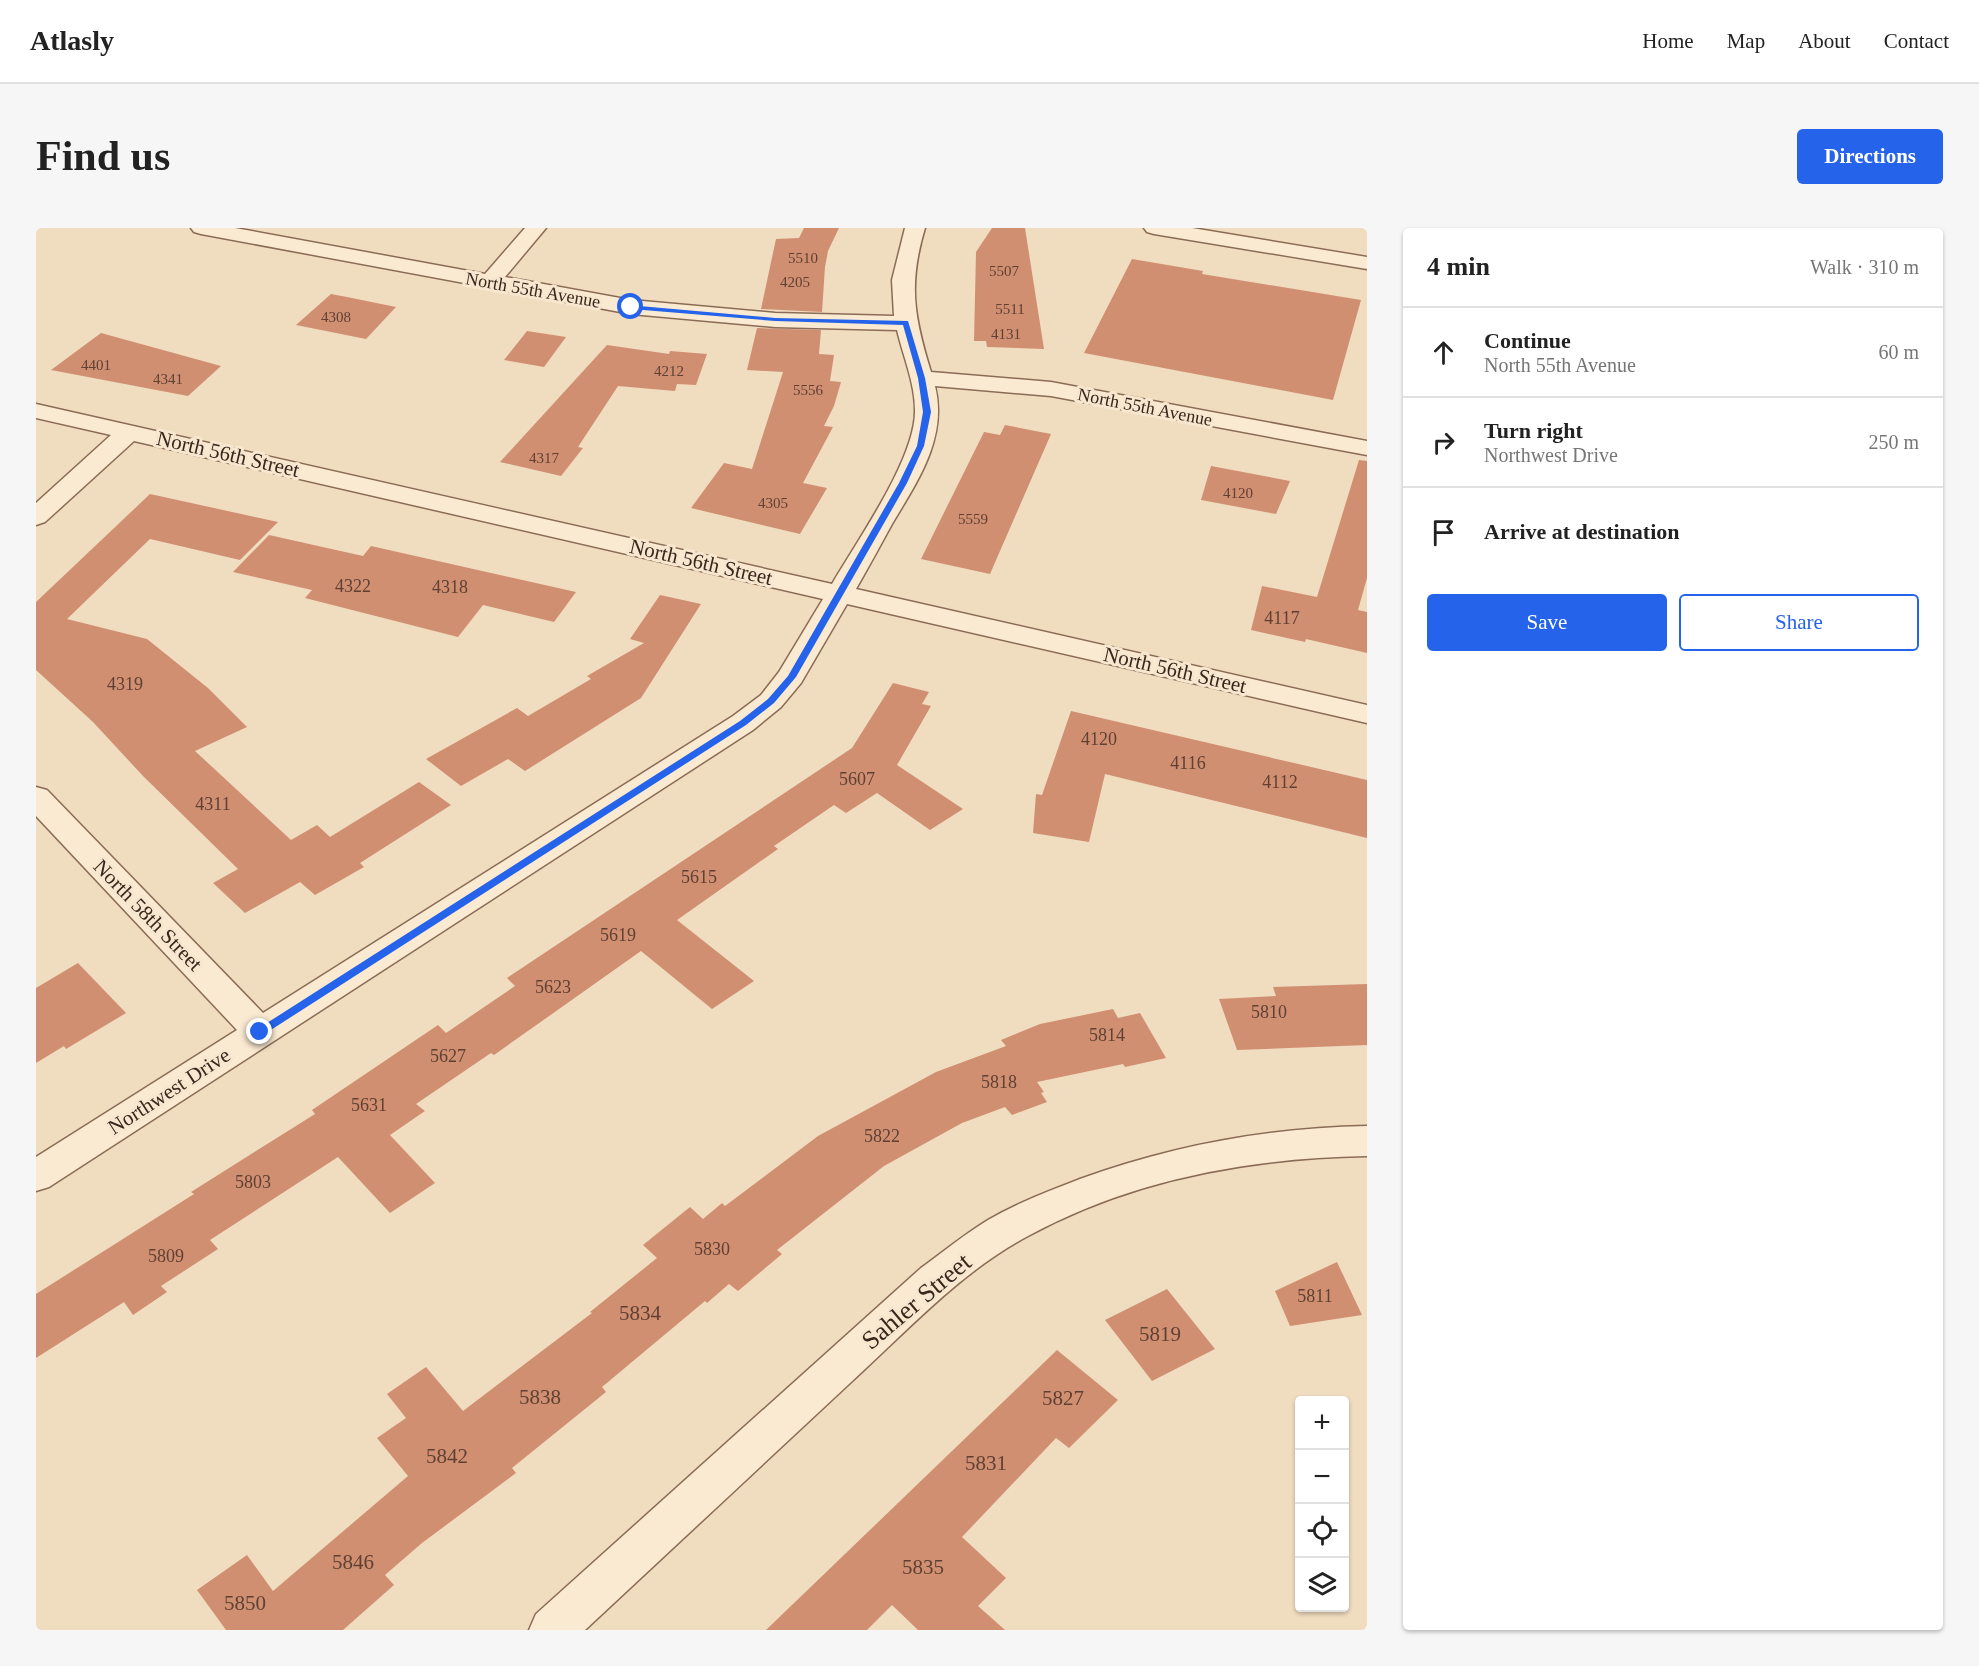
<!DOCTYPE html>
<meta charset="utf-8">
<style>
body{margin:0;font-family:"Times New Roman",serif;background:#f6f6f6;color:#222}
.controls{position:absolute;right:18px;bottom:18px;display:grid;overflow:hidden;border-radius:6px;box-shadow:0 2px 4px #0004}
.controls button{width:54px;height:54px;display:grid;place-items:center;padding:0;border:0;border-bottom:2px solid #e0e0e0;background:#fff;color:#222;font:30px sans-serif}
.stop{position:absolute;width:18px;height:18px;margin:-14px;border:4px solid #2563eb;border-radius:50%;background:#fff}
.stop.end{background:#2563eb;border-color:#fff;box-shadow:0 2px 6px #0008}
.list{margin:0;padding:0;list-style:none}
h2{display:flex;justify-content:space-between;align-items:center;height:78px;margin:0;padding:0 24px;font-size:26px}
h2 small{font-size:20px;font-weight:400;color:#767676}
.list li{display:grid;grid-template-columns:39px 1fr auto;gap:18px;align-items:center;box-sizing:border-box;height:90px;padding:0 24px;border-top:2px solid #e0e0e0}
.list b{display:block;font-size:22px;white-space:nowrap}
.list p{margin:0;font-size:20px;white-space:nowrap;color:#767676}
.list em{font-size:20px;font-style:normal;color:#767676}
.actions{display:flex;gap:12px;padding:18px 24px}
.actions a{flex:1;padding:14px 0;border:2px solid #2563eb;border-radius:6px;text-align:center;font-size:21px;color:#2563eb}
.actions .main{background:#2563eb;color:#fff}
.icon{flex:none;width:33px;height:33px;fill:none;stroke:currentColor;stroke-width:2;stroke-linecap:round;stroke-linejoin:round}
.map{position:relative;flex:none;width:1331px;height:1402px;overflow:hidden;border-radius:6px}
header{display:flex;align-items:center;gap:36px;box-sizing:border-box;height:84px;padding:0 30px;background:#fff;border-bottom:2px solid #e0e0e0}
header strong{font-size:28px}
nav{display:flex;gap:33px;margin-inline-start:auto;font-size:21px}
.intro{display:flex;align-items:center;justify-content:space-between;box-sizing:border-box;height:144px;padding:0 36px}
h1{margin:0;font-size:42px}
.button{padding:15px 27px;border-radius:6px;background:#2563eb;color:#fff;font-size:21px;font-weight:700}
main{display:flex;gap:36px;padding:0 36px}
aside{flex:1;background:#fff;border-radius:6px;box-shadow:0 2px 4px #0004}
.map>svg:first-child{display:block}
.building{fill:#d18f72}
.lines{fill:none;stroke-linecap:round;stroke-linejoin:round}
.minor-casing{stroke:#8a6c56;stroke-width:3}
.minor{fill:#fbead2;fill-rule:evenodd}
.route{fill:#2563eb}
.labels{text-anchor:middle;stroke-width:6;stroke-linejoin:round;paint-order:stroke}
.far-number-label{font-size:15px;fill:#5f4032}
.far-street-label{font-size:18px;fill:#39261c;stroke:#f7e7cf}
.number-label{font-size:18px;fill:#5f4032}
.street-label{font-size:21px;fill:#39261c;stroke:#f7e7cf}
.near-number-label{font-size:21px;fill:#5f4032}
.near-street-label{font-size:26px;fill:#39261c;stroke:#f7e7cf}
</style>
<header>
<strong>Atlasly</strong>
<nav><a>Home</a><a>Map</a><a>About</a><a>Contact</a></nav>
</header>
<div class="intro"><h1>Find us</h1><a class="button">Directions</a></div>
<main>
<div class="map">
<svg width="1331" height="1402" viewBox="0 0 1331 1402">
<rect width="100%" height="100%" fill="#f0dcbf"/>
<path class="building" d="M768 0H803L792 23 789 39 786 84 725 81 740 11 763 10Z
M956 0H989L1008 121 951 119 950 113H938L940 24Z
M1096 31 1167 43 1166 46 1325 72 1297 172 1048 125Z
M295 66 311 69 360 79 330 111 260 97Z
M721 100 785 102 783 126 798 127 794 153 805 154 798 178 788 198 797 199 767 255 791 260 764 306 655 280 688 235 716 241 747 144 711 142Z
M491 103 530 109 508 139 468 132Z
M65 105 185 138 152 168 15 142Z
M571 117 633 126 634 123 671 126 660 157 641 156 639 163 582 158 542 219 547 220 525 248 464 234Z
M969 197 1015 206 954 346 885 331 948 204 964 207Z
M1323 232 1331 233V350L1322 382 1331 384V425L1270 411 1269 414 1215 402 1226 358 1281 369Z
M1175 238 1254 253 1240 286 1165 272Z
M114 266 242 294 204 332 114 311 31 391 111 411 172 460 211 499 159 523 255 612 281 597 294 609 383 554 415 577 324 635 328 639 279 667 264 654 209 685 177 655 202 641 107 548 57 494 0 442V374Z
M233 307 327 328 335 318 540 364 518 394 447 377 422 409 269 370 276 362 197 344Z
M624 367 665 376 605 470 489 543 472 531 425 558 390 531 481 480 492 488 555 451 551 448 608 415 594 411Z
M857 455 893 464 886 476 895 478 861 537 927 581 894 602 841 565 810 585 798 577 738 618 742 621 641 692 718 753 676 781 605 723 458 827 455 825 380 876 389 883 354 907 399 955 354 985 302 929 174 1012 182 1021 125 1058 131 1064 97 1087 88 1074 0 1130V1066L158 966 155 964 279 886 276 882 402 797 410 805 479 758 471 750 816 520Z
M1035 483 1331 552V610L1069 546 1053 614 997 605 1000 566 1006 567Z
M42 735 90 785 30 821 28 818 0 835V760Z
M1331 756V817L1201 822 1183 771 1240 768 1237 759Z
M1077 781 1082 790 1104 785 1130 830 1089 839 1087 836 1001 854 1008 864 1005 865 1011 874 976 887 969 879 926 895 848 938 741 1022 746 1026 702 1063 693 1056 671 1075 669 1073 566 1159 570 1164 476 1240 480 1245 386 1315 349 1347 358 1357 307 1402H190L161 1362 211 1327 237 1363 372 1248 341 1210 370 1190 351 1166 390 1139 427 1183 556 1085 554 1084 621 1030 607 1017 654 979 667 991 686 975 689 978 782 908 900 844 970 818 965 812 1004 796Z
M1301 1034 1326 1087 1254 1098 1239 1063Z
M1131 1061 1179 1121 1116 1153 1069 1092Z
M1021 1122 1082 1172 1033 1220 1020 1210 926 1309 970 1350 942 1378 969 1402H882L856 1377 831 1402H730Z"/>
<g class="lines">
<g class="minor-casing">
<path id="minor" d="M155 0H199L449 46 489 0H510L469 49 595 72 739 85 858 88 856 52 869 0H889C872 56 878 89 895 144L1015 154 1331 213V227L1015 168 899 158C912 210 881 254 856 296 844 318 832 340 820 361L1331 477V495L811 376 765 455 745 479 717 502 13 959 0 963V929L201 802 0 588V559L11 562 227 785 697 488 725 467 743 444 787 371 98 213 9 294 0 297V275L75 207 0 190V176L796 356C821 313 880 230 879 182 879 155 867 128 861 102L739 99 595 86 165 6 158 4Z
M1108 0H1156L1331 29V41L1118 6 1111 4Z
M1331 898V928C1214 930 1096 951 992 1008 924 1044 870 1104 813 1156 725 1238 637 1320 549 1402H493L500 1386 885 1040C907 1024 929 1006 952 992 981 975 1013 963 1044 951 1138 917 1232 900 1331 898Z"/>
</g>
<use href="#minor" class="minor"/>
</g>
<path class="route" d="M592 77 739 90 872 93 889 150 895 184 888 218 871 255 760 449 738 475 710 497 227 807H220V802L704 493 732 471 752 448 863 255 881 218 887 184 882 150 867 97 739 93 595 81Z"/>
<g class="labels">
<g class="far-number-label">
<text x="767" y="35">5510</text>
<text x="968" y="48">5507</text>
<text x="759" y="59">4205</text>
<text x="974" y="86">5511</text>
<text x="300" y="94">4308</text>
<text x="970" y="111">4131</text>
<text x="60" y="142">4401</text>
<text x="633" y="148">4212</text>
<text x="132" y="156">4341</text>
<text x="772" y="167">5556</text>
<text x="508" y="235">4317</text>
<text x="1202" y="270">4120</text>
<text x="737" y="280">4305</text>
<text x="937" y="296">5559</text>
</g>
<g class="far-street-label">
<text transform="translate(497 62) rotate(10)" y="6">North 55th Avenue</text>
<text transform="translate(1109 179) rotate(11)" y="6">North 55th Avenue</text>
</g>
<g class="number-label">
<text x="317" y="364">4322</text>
<text x="414" y="365">4318</text>
<text x="1246" y="396">4117</text>
<text x="89" y="462">4319</text>
<text x="1063" y="517">4120</text>
<text x="1152" y="541">4116</text>
<text x="821" y="557">5607</text>
<text x="1244" y="560">4112</text>
<text x="177" y="582">4311</text>
<text x="663" y="655">5615</text>
<text x="582" y="713">5619</text>
<text x="517" y="765">5623</text>
<text x="1233" y="790">5810</text>
<text x="1071" y="813">5814</text>
<text x="412" y="834">5627</text>
<text x="963" y="860">5818</text>
<text x="333" y="883">5631</text>
<text x="846" y="914">5822</text>
<text x="217" y="960">5803</text>
<text x="676" y="1027">5830</text>
<text x="130" y="1034">5809</text>
<text x="1279" y="1074">5811</text>
</g>
<g class="street-label">
<text transform="translate(192 226) rotate(13)" y="7">North 56th Street</text>
<text transform="translate(665 334) rotate(13)" y="7">North 56th Street</text>
<text transform="translate(1139 442) rotate(13)" y="7">North 56th Street</text>
<text transform="translate(112 687) rotate(46)" y="7">North 58th Street</text>
<text transform="translate(133 863) rotate(-33)" y="7">Northwest Drive</text>
</g>
<g class="near-number-label">
<text x="604" y="1092">5834</text>
<text x="1124" y="1113">5819</text>
<text x="504" y="1176">5838</text>
<text x="1027" y="1177">5827</text>
<text x="411" y="1235">5842</text>
<text x="950" y="1242">5831</text>
<text x="317" y="1341">5846</text>
<text x="887" y="1346">5835</text>
<text x="209" y="1382">5850</text>
</g>
<g class="near-street-label">
<text transform="translate(880 1073) rotate(-40)" y="9">Sahler Street</text>
</g>
</g>
</svg>
<div class="controls">
<button>+</button>
<button>−</button>
<button><svg class="icon" aria-label="locate" viewBox="0 0 24 24"><circle cx="12" cy="12" r="6"/><path d="M12 2v4M12 18v4M2 12h4M18 12h4"/></svg></button>
<button><svg class="icon" aria-label="layers" viewBox="0 0 24 24"><path d="M12 4l9 5-9 5-9-5zM3 14l9 5 9-5"/></svg></button>
</div>
<div class="stop" style="left:595px;top:79px"></div>
<div class="stop end" style="left:224px;top:804px"></div>
</div>
<aside>
<h2>4 min<small>Walk · 310 m</small></h2>
<ul class="list">
<li><svg class="icon" aria-label="ahead" viewBox="0 0 24 24"><path d="M12 20V5M6 11l6-6 6 6"/></svg><div><b>Continue</b><p>North 55th Avenue</p></div><em>60 m</em></li>
<li><svg class="icon" aria-label="right" viewBox="0 0 24 24"><path d="M7 20v-9h11M14 6l5 5-5 5"/></svg><div><b>Turn right</b><p>Northwest Drive</p></div><em>250 m</em></li>
<li><svg class="icon" aria-label="arrive" viewBox="0 0 24 24"><path d="M6 21V4h12l-3 4 3 4H6"/></svg><div><b>Arrive at destination</b></div></li>
</ul>
<div class="actions"><a class="main">Save</a><a>Share</a></div>
</aside>
</main>
